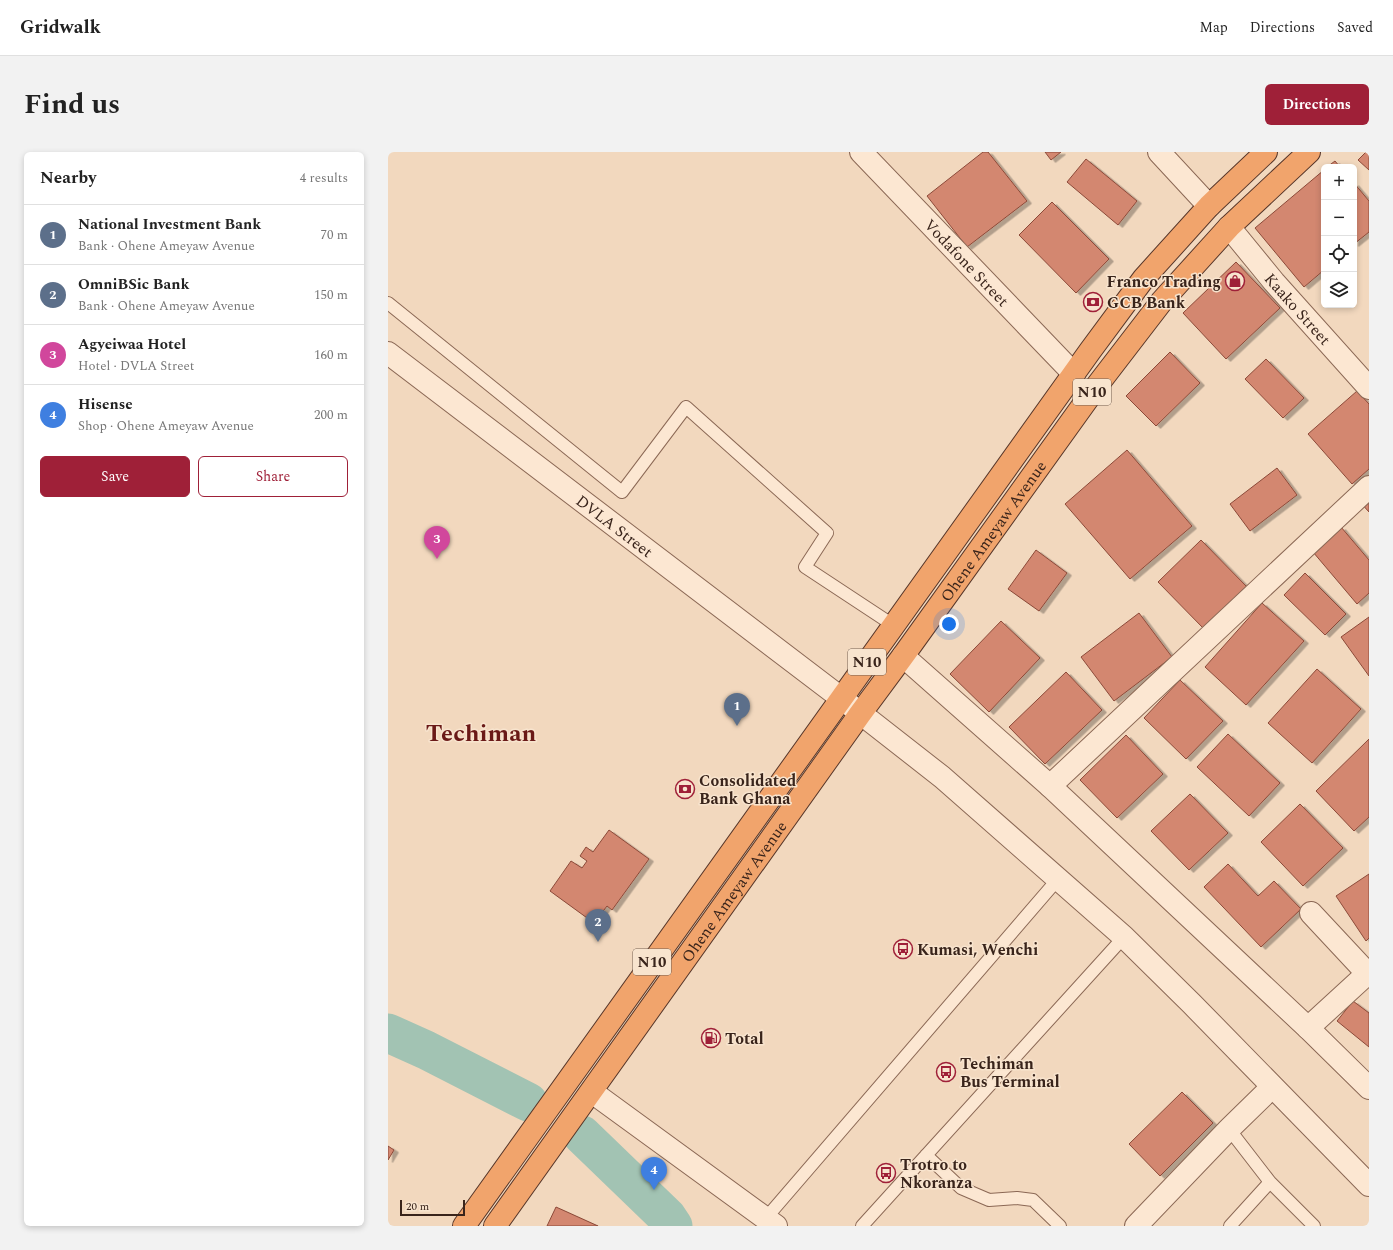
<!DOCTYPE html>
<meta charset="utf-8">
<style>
body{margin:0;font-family:Spectral,serif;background:#f2f2f2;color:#222}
.controls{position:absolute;right:12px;top:12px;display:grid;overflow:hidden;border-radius:6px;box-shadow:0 2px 6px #0003}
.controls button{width:36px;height:36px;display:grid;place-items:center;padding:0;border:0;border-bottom:1px solid #e0e0e0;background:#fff;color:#222;font:20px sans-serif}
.scale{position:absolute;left:12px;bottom:10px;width:65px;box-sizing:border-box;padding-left:4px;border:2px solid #39241b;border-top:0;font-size:11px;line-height:14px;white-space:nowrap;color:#39241b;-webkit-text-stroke:3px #f8e4ce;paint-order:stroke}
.you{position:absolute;left:561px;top:472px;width:14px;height:14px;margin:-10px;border:3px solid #fff;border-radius:50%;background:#1a73e8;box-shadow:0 0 0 6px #1a73e833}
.badge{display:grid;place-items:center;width:26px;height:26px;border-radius:50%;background:#9f2038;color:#fff;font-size:13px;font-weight:700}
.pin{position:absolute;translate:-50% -33px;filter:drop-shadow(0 1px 2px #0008)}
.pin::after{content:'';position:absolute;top:21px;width:14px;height:12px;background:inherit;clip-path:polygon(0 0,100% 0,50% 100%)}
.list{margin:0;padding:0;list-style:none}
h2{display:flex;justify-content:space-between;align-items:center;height:52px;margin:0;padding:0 16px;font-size:17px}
h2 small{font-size:13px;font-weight:400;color:#767676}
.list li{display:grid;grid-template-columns:26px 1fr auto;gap:12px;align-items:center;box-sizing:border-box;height:60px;padding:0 16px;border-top:1px solid #e0e0e0}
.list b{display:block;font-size:15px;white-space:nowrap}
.list p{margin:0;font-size:13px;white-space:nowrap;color:#767676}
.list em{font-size:13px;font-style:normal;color:#767676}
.actions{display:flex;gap:8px;padding:12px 16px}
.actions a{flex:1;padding:9px 0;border:1px solid #9f2038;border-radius:6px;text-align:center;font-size:14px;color:#9f2038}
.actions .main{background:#9f2038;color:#fff}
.icon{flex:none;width:22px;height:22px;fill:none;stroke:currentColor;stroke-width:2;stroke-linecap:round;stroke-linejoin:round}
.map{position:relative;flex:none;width:981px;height:1074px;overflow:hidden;border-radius:6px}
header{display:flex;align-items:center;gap:24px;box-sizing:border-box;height:56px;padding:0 20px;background:#fff;border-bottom:1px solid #e0e0e0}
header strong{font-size:19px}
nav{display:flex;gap:22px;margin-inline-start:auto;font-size:14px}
.intro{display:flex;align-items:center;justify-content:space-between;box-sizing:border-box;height:96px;padding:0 24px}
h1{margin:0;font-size:28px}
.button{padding:10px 18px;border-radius:6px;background:#9f2038;color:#fff;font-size:14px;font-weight:700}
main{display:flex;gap:24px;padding:0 24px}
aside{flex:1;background:#fff;border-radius:6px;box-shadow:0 2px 6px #0003}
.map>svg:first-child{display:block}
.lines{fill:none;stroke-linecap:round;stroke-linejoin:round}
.river{stroke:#a2c3b3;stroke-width:39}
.building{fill:#d38770;stroke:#8c4a39;filter:url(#shadow)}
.service-casing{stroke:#8b6855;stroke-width:14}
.minor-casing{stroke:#8b6855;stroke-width:24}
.trunk-casing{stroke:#58372a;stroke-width:24}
.service{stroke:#fce7d2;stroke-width:12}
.minor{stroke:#fce7d2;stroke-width:22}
.trunk{stroke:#f1a46c;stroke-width:22}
.labels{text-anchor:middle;stroke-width:3;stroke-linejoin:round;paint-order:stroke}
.shield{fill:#f8e4ce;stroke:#725e51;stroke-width:1}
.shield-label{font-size:15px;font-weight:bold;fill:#39241b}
.street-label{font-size:16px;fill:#39241b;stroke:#f8e4ce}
.poi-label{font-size:16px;font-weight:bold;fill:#39241b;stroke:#f8e4ce;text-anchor:start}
.town-label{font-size:24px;font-weight:bold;fill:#6a1917;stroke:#f8e4ce}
</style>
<header>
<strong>Gridwalk</strong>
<nav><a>Map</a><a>Directions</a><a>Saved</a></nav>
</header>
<div class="intro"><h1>Find us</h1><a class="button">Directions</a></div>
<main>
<aside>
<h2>Nearby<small>4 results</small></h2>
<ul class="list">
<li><span class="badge" style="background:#5c6f8a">1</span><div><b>National Investment Bank</b><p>Bank · Ohene Ameyaw Avenue</p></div><em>70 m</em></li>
<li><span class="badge" style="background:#5c6f8a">2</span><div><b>OmniBSic Bank</b><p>Bank · Ohene Ameyaw Avenue</p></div><em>150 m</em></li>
<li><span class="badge" style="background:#d1479c">3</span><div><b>Agyeiwaa Hotel</b><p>Hotel · DVLA Street</p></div><em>160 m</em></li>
<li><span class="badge" style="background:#3f7fe0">4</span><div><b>Hisense</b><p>Shop · Ohene Ameyaw Avenue</p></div><em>200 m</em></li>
</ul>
<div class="actions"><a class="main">Save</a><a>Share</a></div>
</aside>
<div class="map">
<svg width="981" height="1074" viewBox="0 0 981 1074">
<defs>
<filter id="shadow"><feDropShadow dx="4.5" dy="2.5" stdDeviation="0" flood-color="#0004"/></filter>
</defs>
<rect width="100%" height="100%" fill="#f2d8be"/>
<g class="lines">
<path class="river" d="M0 881 38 898 140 950
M194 983 279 1065 285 1074"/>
</g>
<path class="building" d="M595 0H600L639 49 579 95 539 44Z
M657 0H673L663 8Z
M978 0H981V18L970 8Z
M698 7 749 49 730 73 679 30Z
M947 9 952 15H939Z
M936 18V118L916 135 867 76Z
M966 31 981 49V80L966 92Z
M664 50 721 107 688 141 631 83Z
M848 110 892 156 838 207 795 161Z
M782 200 812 231 768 274 738 244Z
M878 207 916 246 895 266 857 227Z
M969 239 981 252V317L964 332 920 282Z
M739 298 804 374 742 427 677 352Z
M889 316 909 343 862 379 842 352Z
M981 341V360L972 350Z
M953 375 981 408V441L969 452 925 400Z
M813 388 859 435 816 477 770 430Z
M648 398 679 421 651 459 620 437Z
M917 421 958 462 937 483 896 443Z
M874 451 916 489 858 553 817 515Z
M751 461 784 505 726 549 693 505Z
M981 465V524L953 485Z
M613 469 652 506 601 560 562 522Z
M929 517 973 557 924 611 880 571Z
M678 520 714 558 657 612 621 575Z
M792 528 835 569 798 607 756 566Z
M840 582 892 631 861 664 809 615Z
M738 583 775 622 729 666 692 628Z
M981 587V665L966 679 928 639Z
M802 642 840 681 801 718 763 679Z
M912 652 955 696 915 734 873 690Z
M221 678 261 707 224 758 219 754 206 771 162 739 183 709 194 716 199 709 192 704 198 695 205 700Z
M840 712 870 744 886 729 913 757 873 795 816 735Z
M981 722V786L978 789 948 744Z
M965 849 981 861V895L949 869Z
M794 940 825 971 772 1024 741 992Z
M0 994 6 998 0 1008Z
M168 1055 210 1074H159Z"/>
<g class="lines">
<g class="service-casing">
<path id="service" d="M0 151 234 340 298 255 439 381 417 415 505 473
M841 977 882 1030
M538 1003 573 1036 601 1048 629 1046 645 1048 672 1074
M378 1066 670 727
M474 1074 736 785
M842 1074 882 1030 926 1074"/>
</g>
<g class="minor-casing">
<g id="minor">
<path id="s1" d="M473 0 686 222"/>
<path d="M771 0 821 54"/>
<path id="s2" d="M841 75 886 130 981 236"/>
<path id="s3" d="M0 201 453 546 554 625 736 785 804 852 981 1033"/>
<path d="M515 504 662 634 920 876 981 936"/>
<path d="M662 634 981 335"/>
<path d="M923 761 979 821"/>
<path d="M920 876 981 820"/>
<path d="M204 940 388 1074"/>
<path d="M748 1074 841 977 884 935"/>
</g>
</g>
<g class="trunk-casing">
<g id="trunk">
<path d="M76 1074 702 199 756 126 821 54 878 0"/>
<path id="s4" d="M107 1074 472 562 515 504 711 231 774 149 841 75 921 0"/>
</g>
</g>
<use href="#service" class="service"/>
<use href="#minor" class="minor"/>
<use href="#trunk" class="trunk"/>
</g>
<defs>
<g id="shop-ring" transform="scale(1)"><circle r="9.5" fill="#f8e4ce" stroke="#9f2038" stroke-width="1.5"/><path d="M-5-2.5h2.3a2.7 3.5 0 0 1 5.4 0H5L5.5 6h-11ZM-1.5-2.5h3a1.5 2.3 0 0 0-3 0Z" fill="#9f2038"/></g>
<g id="bank-ring" transform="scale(1)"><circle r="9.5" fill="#f8e4ce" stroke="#9f2038" stroke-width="1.5"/><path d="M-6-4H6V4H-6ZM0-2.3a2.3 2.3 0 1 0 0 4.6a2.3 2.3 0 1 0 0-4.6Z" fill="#9f2038"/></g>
<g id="bus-ring" transform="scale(1)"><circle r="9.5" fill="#f8e4ce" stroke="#9f2038" stroke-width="1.5"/><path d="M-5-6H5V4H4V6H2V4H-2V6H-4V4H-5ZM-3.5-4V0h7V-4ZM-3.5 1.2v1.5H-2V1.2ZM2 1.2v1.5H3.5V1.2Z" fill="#9f2038"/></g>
<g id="fuel-ring" transform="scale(1)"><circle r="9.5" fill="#f8e4ce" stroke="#9f2038" stroke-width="1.5"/><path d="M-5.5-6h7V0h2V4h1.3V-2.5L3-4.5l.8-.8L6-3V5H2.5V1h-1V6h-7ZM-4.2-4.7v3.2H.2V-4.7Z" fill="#9f2038"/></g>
</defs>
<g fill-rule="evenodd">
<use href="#shop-ring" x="847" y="129"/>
<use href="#bank-ring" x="705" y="150"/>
<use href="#bank-ring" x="297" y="637"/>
<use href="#bus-ring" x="515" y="797"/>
<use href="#fuel-ring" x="323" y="886"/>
<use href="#bus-ring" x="558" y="920"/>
<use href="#bus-ring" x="498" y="1021"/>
</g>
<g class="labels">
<g class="shield">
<rect x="685" y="227" width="38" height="26" rx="3"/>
<rect x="460" y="497" width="38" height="26" rx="3"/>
<rect x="245" y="797" width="38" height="26" rx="3"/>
</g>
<g class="shield-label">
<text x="704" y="245">N10</text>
<text x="479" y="515">N10</text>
<text x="264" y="815">N10</text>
</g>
<g class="street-label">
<text dy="6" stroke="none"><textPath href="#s1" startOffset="153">Vodafone Street</textPath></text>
<text dy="6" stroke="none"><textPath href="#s2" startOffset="107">Kaako Street</textPath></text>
<text dy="6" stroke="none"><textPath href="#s3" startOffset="285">DVLA Street</textPath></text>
<text dy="6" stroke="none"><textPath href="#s4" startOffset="855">Ohene Ameyaw Avenue</textPath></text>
<text dy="6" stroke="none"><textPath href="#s4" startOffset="411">Ohene Ameyaw Avenue</textPath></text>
</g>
<g class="poi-label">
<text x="833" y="135" text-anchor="end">Franco Trading</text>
<text x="719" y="156">GCB Bank</text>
<text x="311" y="634">Consolidated<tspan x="311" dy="18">Bank Ghana</tspan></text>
<text x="529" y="803">Kumasi, Wenchi</text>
<text x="337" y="892">Total</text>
<text x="572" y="917">Techiman<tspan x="572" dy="18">Bus Terminal</tspan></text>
<text x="512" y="1018">Trotro to<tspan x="512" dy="18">Nkoranza</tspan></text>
</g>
<g class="town-label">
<text x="93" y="589">Techiman</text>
</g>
</g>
</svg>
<div class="controls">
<button>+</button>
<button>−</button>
<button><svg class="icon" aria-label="locate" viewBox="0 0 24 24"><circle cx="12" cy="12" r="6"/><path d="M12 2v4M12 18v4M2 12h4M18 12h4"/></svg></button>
<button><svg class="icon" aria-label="layers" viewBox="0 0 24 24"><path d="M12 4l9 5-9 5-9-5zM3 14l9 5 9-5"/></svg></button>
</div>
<div class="scale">20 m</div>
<div class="you"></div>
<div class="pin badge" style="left:349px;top:574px;background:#5c6f8a">1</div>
<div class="pin badge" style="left:210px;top:790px;background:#5c6f8a">2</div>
<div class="pin badge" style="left:49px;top:407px;background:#d1479c">3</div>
<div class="pin badge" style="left:266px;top:1038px;background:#3f7fe0">4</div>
</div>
</main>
